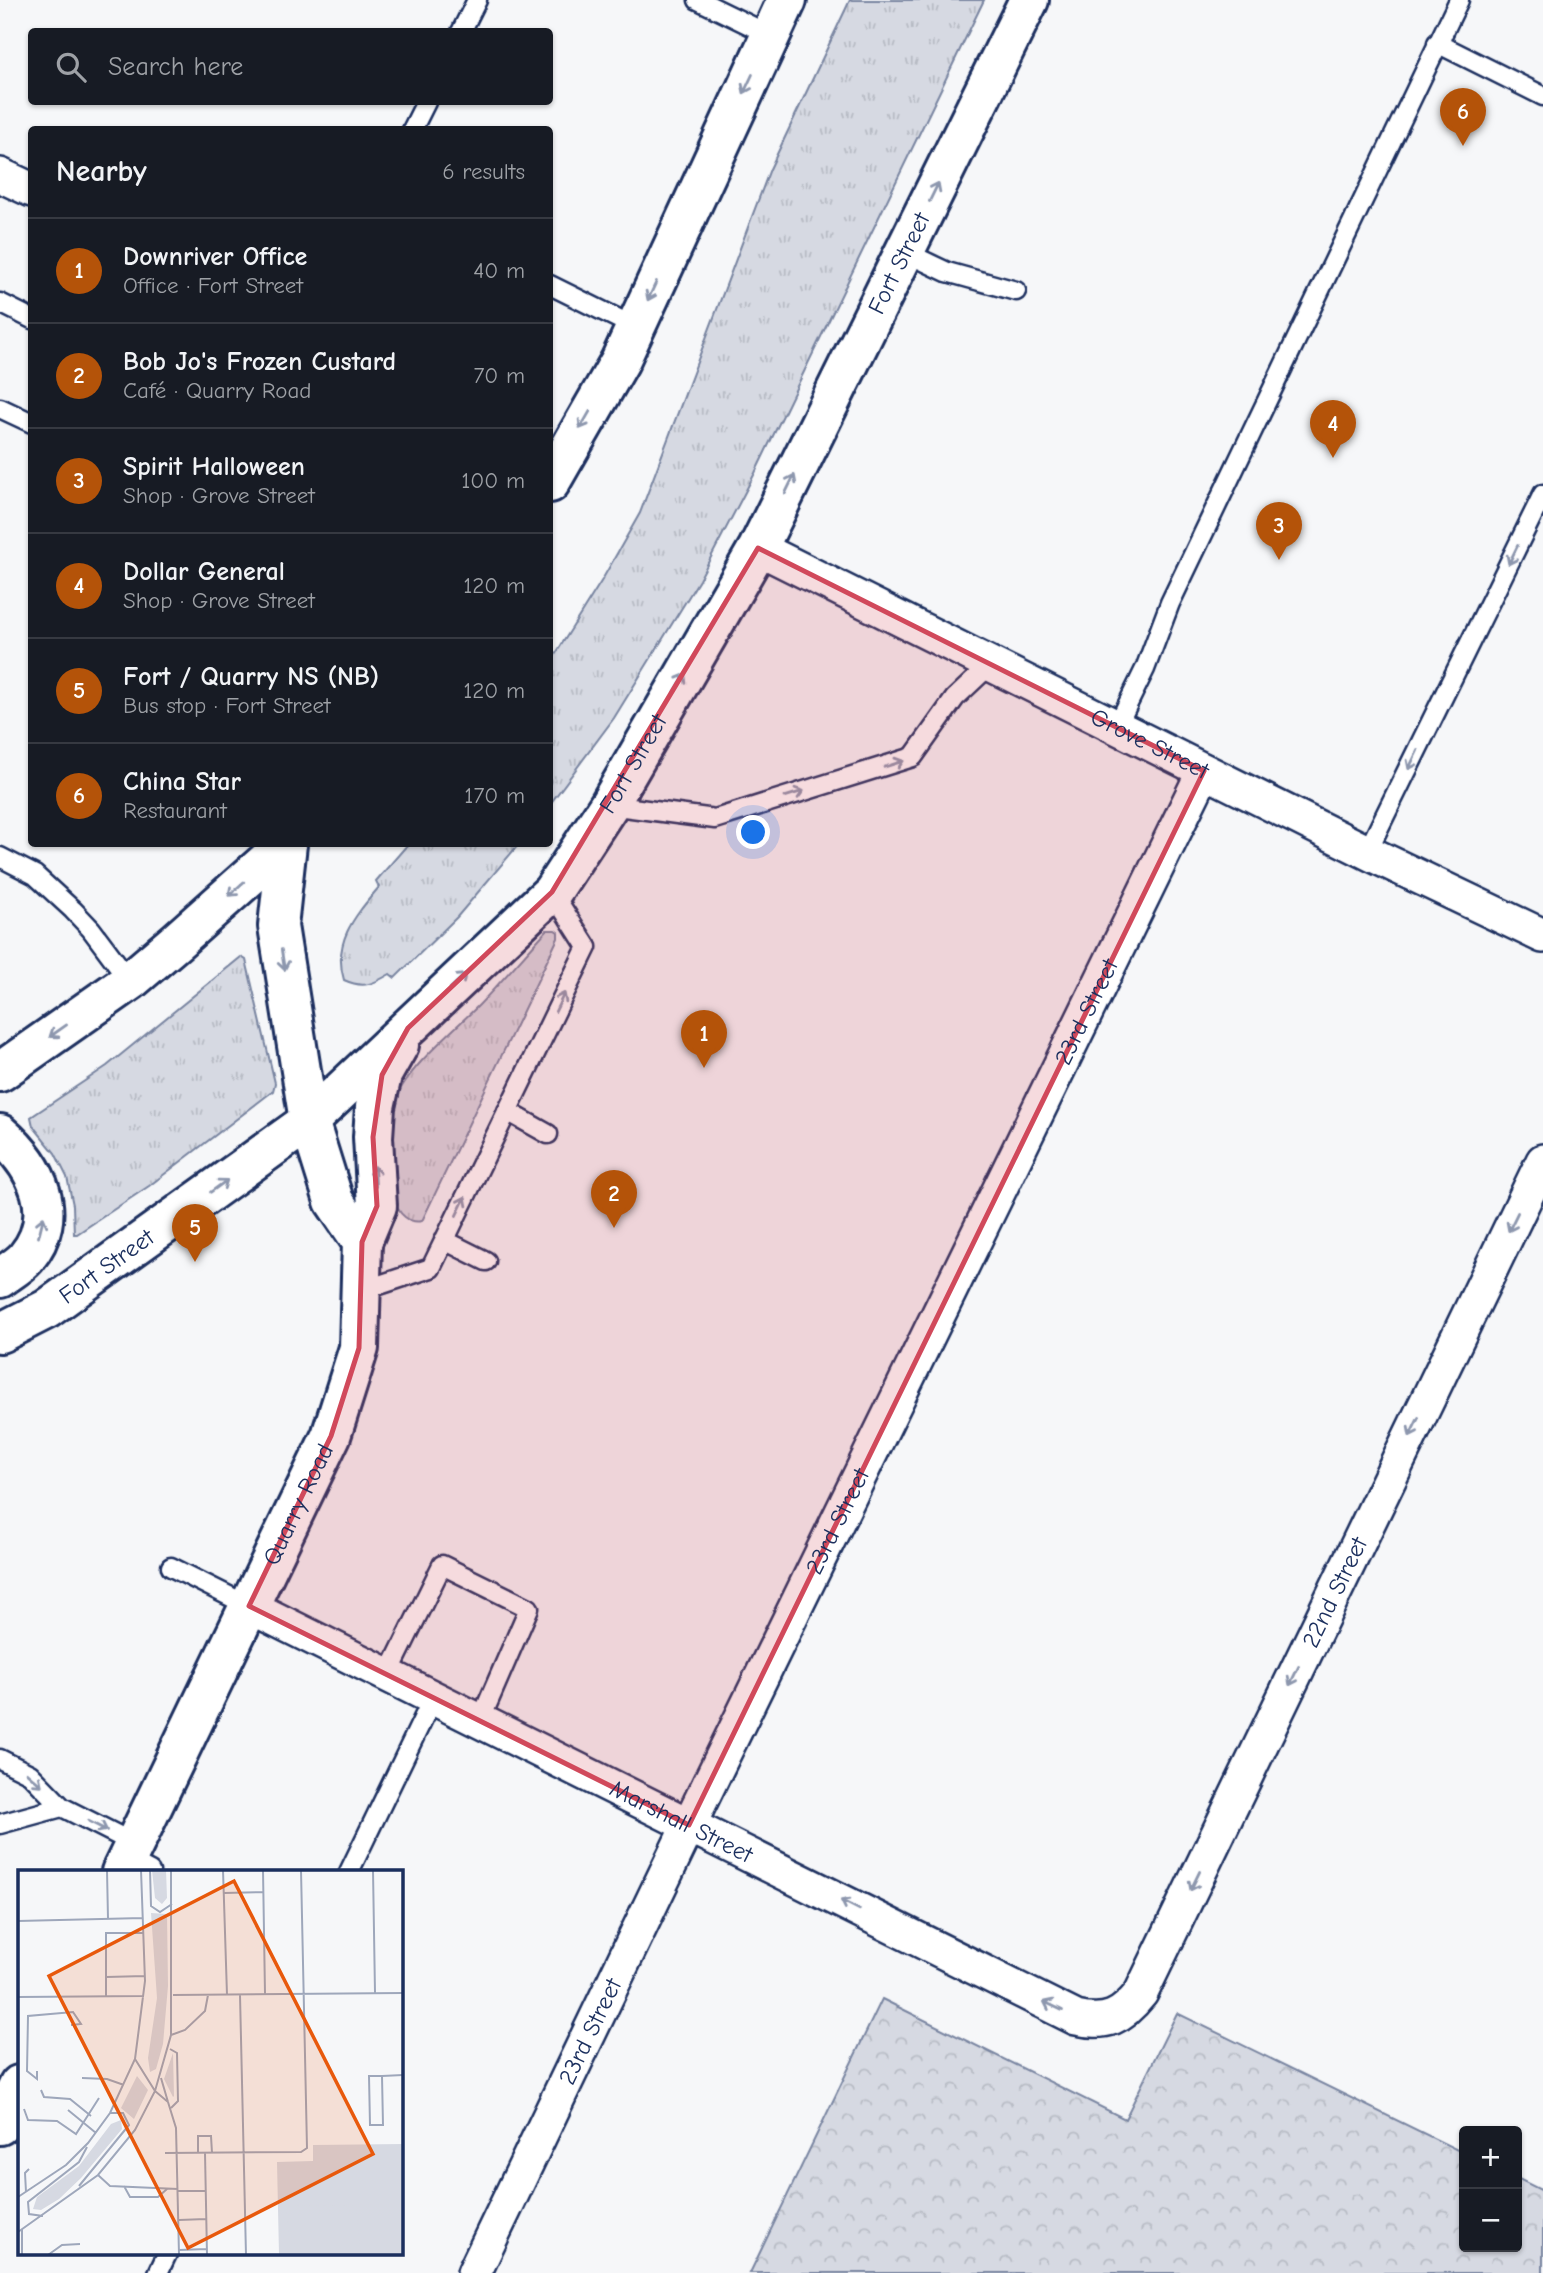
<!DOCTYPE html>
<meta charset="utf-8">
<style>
body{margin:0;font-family:"Comic Neue",sans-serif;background:#20242c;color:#f1f3f6}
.controls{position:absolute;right:21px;bottom:21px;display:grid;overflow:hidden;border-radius:7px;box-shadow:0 2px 5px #0004}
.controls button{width:63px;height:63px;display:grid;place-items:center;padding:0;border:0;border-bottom:2px solid #363941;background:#171b24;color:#f1f3f6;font:35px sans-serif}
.you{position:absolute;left:754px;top:833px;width:24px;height:24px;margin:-18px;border:5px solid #fff;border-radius:50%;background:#1a73e8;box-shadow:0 0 0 10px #1a73e833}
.badge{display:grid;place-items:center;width:46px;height:46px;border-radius:50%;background:#b45309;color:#fff;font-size:23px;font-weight:700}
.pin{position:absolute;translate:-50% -58px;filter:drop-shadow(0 2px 4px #0008)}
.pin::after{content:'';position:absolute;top:37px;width:24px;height:21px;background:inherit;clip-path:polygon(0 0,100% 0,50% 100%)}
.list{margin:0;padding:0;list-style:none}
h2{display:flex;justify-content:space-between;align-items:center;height:91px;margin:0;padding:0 28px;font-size:30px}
h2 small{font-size:23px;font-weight:400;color:#9ea1a6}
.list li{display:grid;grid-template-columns:46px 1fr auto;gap:21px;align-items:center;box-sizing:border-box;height:105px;padding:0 28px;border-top:2px solid #363941}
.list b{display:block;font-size:26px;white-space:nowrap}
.list p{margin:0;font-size:23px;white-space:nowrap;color:#9ea1a6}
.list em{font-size:23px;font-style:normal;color:#9ea1a6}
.icon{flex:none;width:38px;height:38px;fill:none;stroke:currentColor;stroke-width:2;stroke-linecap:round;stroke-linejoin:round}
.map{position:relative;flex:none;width:1543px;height:2273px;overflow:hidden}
.search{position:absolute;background:#171b24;box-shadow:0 2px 5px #0004;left:28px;top:28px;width:525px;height:77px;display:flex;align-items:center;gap:18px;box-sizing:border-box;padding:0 24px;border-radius:7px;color:#9ea1a6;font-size:26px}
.panel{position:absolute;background:#171b24;box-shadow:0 2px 5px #0004;left:28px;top:126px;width:525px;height:721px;border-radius:7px}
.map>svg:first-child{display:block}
.grass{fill:url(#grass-tufts);stroke:#7884a0;stroke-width:2}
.park{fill:url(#park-crowns);stroke:#7884a0;stroke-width:2}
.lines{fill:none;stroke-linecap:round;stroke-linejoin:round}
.service-casing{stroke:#1b2f5e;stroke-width:23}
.minor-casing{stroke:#1b2f5e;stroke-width:38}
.tertiary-casing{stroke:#1b2f5e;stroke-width:44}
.primary-casing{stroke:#1b2f5e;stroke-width:44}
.service{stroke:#fff;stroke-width:18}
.minor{stroke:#fff;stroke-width:33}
.tertiary{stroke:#fff;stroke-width:38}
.primary{stroke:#fff;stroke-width:38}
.oneway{stroke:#8d97ae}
.marked{fill:#d1495b;fill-opacity:0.2;stroke:#d1495b;stroke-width:5;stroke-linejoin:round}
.labels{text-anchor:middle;stroke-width:7;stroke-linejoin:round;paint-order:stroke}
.street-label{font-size:24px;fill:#1b2f5e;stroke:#fff}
.inset-road{fill:none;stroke:#9ea7bb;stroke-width:2}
.view{fill:#e8590c;fill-opacity:0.15;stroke:#e8590c;stroke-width:3.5}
.inset-edge{fill:none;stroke:#1b2f5e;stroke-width:3.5}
</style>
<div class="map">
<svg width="1543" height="2273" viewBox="0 0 1543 2273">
<defs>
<pattern id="grass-tufts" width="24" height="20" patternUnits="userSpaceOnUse" patternTransform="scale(1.75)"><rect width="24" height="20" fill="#d6d9e2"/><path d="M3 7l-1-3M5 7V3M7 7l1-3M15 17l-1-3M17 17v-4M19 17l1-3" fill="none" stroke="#b7bbc4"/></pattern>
<pattern id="park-crowns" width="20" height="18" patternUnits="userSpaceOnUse" patternTransform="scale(1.75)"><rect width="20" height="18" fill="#d6d9e2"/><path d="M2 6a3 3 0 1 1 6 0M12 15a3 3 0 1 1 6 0" fill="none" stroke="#b7bbc4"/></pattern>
</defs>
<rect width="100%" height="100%" fill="#f6f7f9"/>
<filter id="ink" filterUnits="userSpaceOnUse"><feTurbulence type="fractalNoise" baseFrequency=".0143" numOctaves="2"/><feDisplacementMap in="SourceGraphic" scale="14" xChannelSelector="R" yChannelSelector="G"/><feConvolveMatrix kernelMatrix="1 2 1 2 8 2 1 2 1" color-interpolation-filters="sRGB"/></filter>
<g filter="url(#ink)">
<path class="grass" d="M850 0H984L755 473 699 580 614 718 550 804V663L602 580 640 513 770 169Z
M408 844H519L457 917 395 978 390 974C373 984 364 989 344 980 332 941 356 915 379 887L376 881Z
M547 930H555L558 932V938L422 1221C410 1224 397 1214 396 1201 394 1174 387 1125 395 1101 405 1070 455 1029 479 1005 502 981 524 955 547 930Z
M241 957 246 960 275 1083 273 1091 149 1186 77 1234H74L73 1205 67 1177 55 1153 33 1126 31 1117 107 1066Z"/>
<path class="park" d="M882 1999 1125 2119 1177 2013 1464 2153V2247H1517V2178L1543 2191V2273H750Z"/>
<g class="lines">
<g class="service-casing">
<path id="service" d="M698 0 770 35
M461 32 477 0
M1437 43 1543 96
M412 130 426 102
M905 252 947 272 1016 291
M550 285 635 327
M0 303 32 319
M0 408 32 423
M1117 726 1145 669 1170 603 1459 0
M609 805 715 819 913 757 955 698 991 664
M1367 852 1543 494
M0 857 35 875 73 910 91 929 130 981
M507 1111 548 1134
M444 1240 486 1261
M361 1291 431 1268 587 947 552 892
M171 1567 249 1606
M388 1675 442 1565 529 1608 480 1721
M0 1759 30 1774 62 1807 135 1844
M0 1824 62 1807
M127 1860 150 1872
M349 1872 433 1698
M158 2273 167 2254"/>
</g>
<g class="minor-casing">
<g id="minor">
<path d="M0 175 32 190"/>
<path id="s1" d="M758 548 1373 855 1543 936"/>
<path id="s2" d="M249 1606 1076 2018C1107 2025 1122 2017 1141 1993L1543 1161"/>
<path id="s3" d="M474 2273 689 1825 1204 771"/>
</g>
</g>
<g class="tertiary-casing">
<g id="tertiary">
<path id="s4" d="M121 1872 331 1436 359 1348 362 1242 334 1201 309 1121"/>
<path d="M0 2125 19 2085"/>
</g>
</g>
<g class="primary-casing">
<g id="primary">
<path d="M550 483 620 361 787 0"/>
<path d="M287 844 278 926 309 1121"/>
<path d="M0 1072 130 981 177 941 286 844"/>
<path d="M0 1134C37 1166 62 1215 26 1258 19 1266 8 1272 0 1278"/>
<path d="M362 1242 377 1206 373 1137 375 1107 382 1075 399 1045"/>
<path id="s5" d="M0 1333 47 1309 309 1121 552 892 609 805 758 548 1029 0"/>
</g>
</g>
<use href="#service" class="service"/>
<use href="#minor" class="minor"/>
<use href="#tertiary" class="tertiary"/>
<use href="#primary" class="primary"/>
</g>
<defs><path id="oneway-shaft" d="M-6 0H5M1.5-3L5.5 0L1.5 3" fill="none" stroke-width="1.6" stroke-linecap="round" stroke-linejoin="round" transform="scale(1.75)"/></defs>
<g class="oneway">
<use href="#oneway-shaft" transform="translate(748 84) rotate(115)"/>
<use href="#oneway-shaft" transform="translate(934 192) rotate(-64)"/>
<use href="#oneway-shaft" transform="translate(652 291) rotate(115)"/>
<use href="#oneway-shaft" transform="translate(585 420) rotate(120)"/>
<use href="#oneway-shaft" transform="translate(790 484) rotate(-64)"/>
<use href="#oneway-shaft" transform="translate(1513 555) rotate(116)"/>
<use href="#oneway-shaft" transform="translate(680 683) rotate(-60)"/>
<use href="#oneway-shaft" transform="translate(1413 760) rotate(116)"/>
<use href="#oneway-shaft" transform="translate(894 764) rotate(-18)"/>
<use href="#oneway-shaft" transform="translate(794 794) rotate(-17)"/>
<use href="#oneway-shaft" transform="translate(236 889) rotate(138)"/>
<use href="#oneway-shaft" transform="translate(283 960) rotate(81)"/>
<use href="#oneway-shaft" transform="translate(458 981) rotate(-43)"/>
<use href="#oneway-shaft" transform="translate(560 1002) rotate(-64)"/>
<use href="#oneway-shaft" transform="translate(58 1031) rotate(145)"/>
<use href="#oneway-shaft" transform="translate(375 1176) rotate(-93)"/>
<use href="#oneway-shaft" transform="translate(219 1186) rotate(-36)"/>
<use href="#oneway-shaft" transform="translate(461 1206) rotate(-64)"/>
<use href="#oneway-shaft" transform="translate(1513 1222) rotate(116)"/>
<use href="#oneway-shaft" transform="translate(41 1227) rotate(-76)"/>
<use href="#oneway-shaft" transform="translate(1414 1427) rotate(116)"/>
<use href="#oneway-shaft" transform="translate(1294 1676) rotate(116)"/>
<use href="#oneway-shaft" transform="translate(34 1779) rotate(41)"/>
<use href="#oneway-shaft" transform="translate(98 1826) rotate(27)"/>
<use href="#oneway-shaft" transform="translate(1195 1881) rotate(116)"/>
<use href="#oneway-shaft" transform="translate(850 1905) rotate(-153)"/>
<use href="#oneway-shaft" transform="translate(1053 2006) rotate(-154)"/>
</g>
</g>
<path class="marked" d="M758 548 1204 771 689 1825 249 1606 331 1436 359 1348 362 1242 377 1206 373 1137 382 1075 408 1028 552 892Z"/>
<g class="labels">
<g class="street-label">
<text dy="8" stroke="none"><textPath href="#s5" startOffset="1428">Fort Street</textPath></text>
<text dy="8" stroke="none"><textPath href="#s1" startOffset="438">Grove Street</textPath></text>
<text dy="8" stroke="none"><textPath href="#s5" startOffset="861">Fort Street</textPath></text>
<text dy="8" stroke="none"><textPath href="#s3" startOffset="1402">23rd Street</textPath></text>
<text dy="8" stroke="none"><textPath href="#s5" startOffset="126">Fort Street</textPath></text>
<text dy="8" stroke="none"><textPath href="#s4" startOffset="408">Quarry Road</textPath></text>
<text dy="8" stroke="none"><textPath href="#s3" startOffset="835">23rd Street</textPath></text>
<text dy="8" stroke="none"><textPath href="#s2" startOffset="1444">22nd Street</textPath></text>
<text dy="8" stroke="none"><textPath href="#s2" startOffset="483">Marshall Street</textPath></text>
<text dy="8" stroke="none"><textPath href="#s3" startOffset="268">23rd Street</textPath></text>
</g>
</g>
<g transform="translate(18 1870)">
<rect width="385" height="385" fill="#f6f7f9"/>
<path d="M134 0H148L149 28 144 34 137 28ZM133 43 149 44 150 116 145 174 138 199 132 202 130 188 139 128ZM155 183 156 226 155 227 146 209ZM119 206 130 220 116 249 103 238ZM103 250 104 259 63 308 41 329 23 340 15 339 19 327 61 296 93 254Z" fill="#d6d9e2"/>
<path d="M385 274V385H261L259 292 295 291V275Z" fill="#d6d9e2"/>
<path d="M338 335 343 385H283L271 363 268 336Z" fill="#d6d9e2"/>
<path class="inset-road" d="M89 0 90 49M132 0 133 36 142 42 154 34M205 0 209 125M245 0 247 124M355 0 357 123M206 23 245 22M0 51 125 48M88 107 127 106M155 125 385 123M222 125 228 385M88 126V63H125M0 127 126 126M153 165 167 160 187 141 190 125M152 179 159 183 160 231 153 238M117 189 137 221M19 201V209L9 201 10 146 55 142 63 154 53 155M364 206 365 255H352L351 206H364L385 205M64 208 89 209 106 215M143 208 150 232M23 220 26 227 52 229 73 246M137 221 150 232 158 258 161 385M6 239 10 250 39 251 58 264 81 228M50 240 78 263M147 283 283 282 289 278 283 0M180 283V266H193L194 283M187 283 189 385M80 305 92 316 160 319M61 316 111 255 105 243H92M106 316 112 327H140L149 319M160 321H188M8 322 7 303 11 299M0 327 48 295 70 273 92 243 117 189 127 111 123 0M25 346 11 344 10 332 61 292 69 277M161 350 188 349M0 362 80 305 117 260 137 221 153 165V0M161 380 189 379M4 385V359M30 385 44 375 62 374"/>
<path class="view" d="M216 11 355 284 170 378 31 106Z"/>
<rect width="385" height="385" class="inset-edge"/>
</g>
</svg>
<div class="controls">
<button>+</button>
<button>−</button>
</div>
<div class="you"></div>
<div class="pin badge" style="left:704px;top:1068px">1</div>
<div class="pin badge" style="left:614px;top:1228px">2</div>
<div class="pin badge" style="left:1279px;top:560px">3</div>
<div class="pin badge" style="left:1333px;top:458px">4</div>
<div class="pin badge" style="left:195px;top:1262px">5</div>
<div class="pin badge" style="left:1463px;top:146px">6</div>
<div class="search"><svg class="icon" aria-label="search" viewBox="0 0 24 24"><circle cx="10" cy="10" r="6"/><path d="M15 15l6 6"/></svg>Search here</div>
<section class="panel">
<h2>Nearby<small>6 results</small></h2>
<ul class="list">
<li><span class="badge">1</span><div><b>Downriver Office</b><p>Office · Fort Street</p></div><em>40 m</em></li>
<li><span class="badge">2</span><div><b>Bob Jo's Frozen Custard</b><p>Café · Quarry Road</p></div><em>70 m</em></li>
<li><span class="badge">3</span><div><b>Spirit Halloween</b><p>Shop · Grove Street</p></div><em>100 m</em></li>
<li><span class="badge">4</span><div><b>Dollar General</b><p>Shop · Grove Street</p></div><em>120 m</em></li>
<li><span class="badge">5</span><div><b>Fort / Quarry NS (NB)</b><p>Bus stop · Fort Street</p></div><em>120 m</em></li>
<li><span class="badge">6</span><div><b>China Star</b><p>Restaurant</p></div><em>170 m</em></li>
</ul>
</section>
</div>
